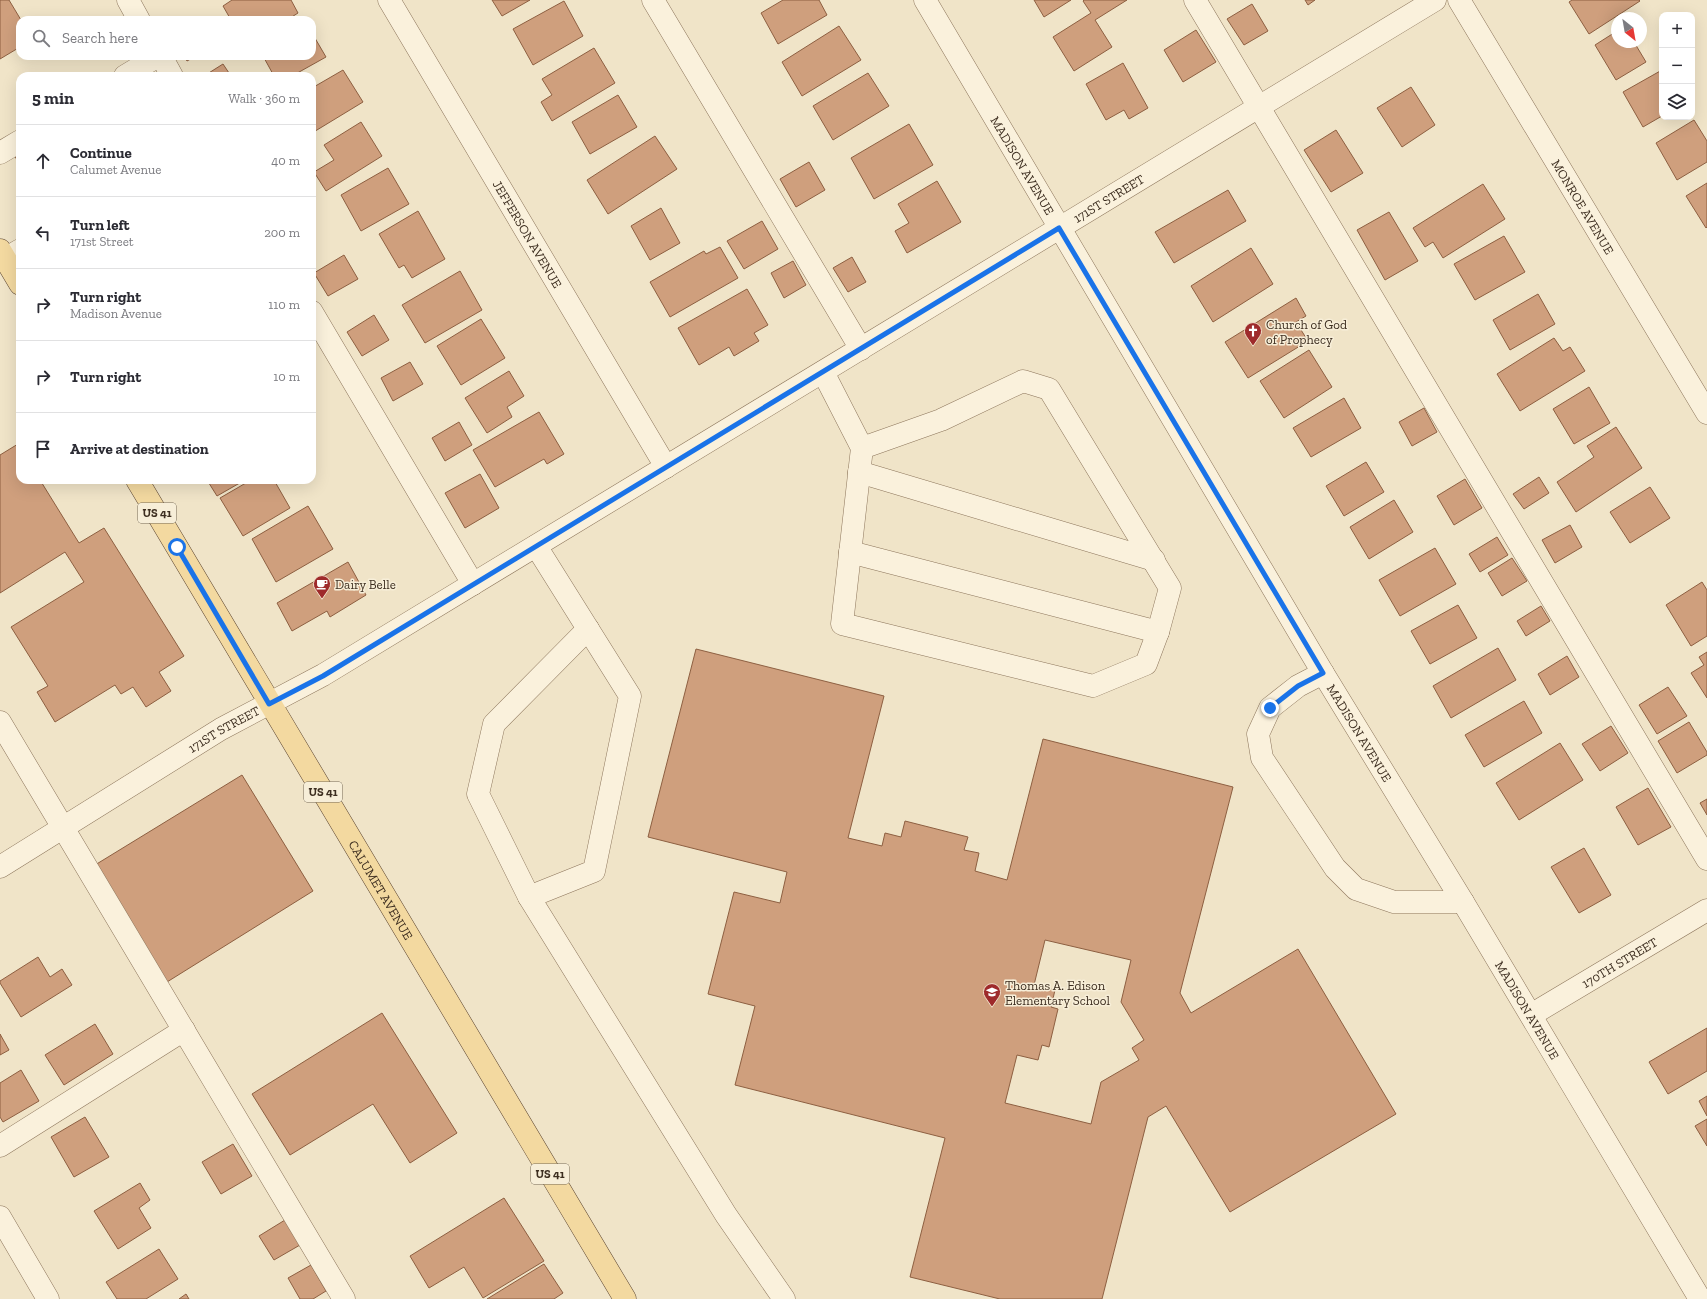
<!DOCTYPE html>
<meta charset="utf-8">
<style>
body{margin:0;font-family:"Zilla Slab",serif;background:#f7f7f7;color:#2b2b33}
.controls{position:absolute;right:12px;top:12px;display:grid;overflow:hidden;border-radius:8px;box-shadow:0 4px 16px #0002}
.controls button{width:36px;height:36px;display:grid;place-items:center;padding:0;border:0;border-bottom:1px solid #e1e1e2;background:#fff;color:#2b2b33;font:20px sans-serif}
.compass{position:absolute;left:1611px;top:12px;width:36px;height:36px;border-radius:50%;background:#fff;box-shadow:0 4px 16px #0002;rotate:149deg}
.stop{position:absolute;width:12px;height:12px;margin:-9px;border:3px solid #1a73e8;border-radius:50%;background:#fff}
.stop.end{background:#1a73e8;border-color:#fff;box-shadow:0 1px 4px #0008}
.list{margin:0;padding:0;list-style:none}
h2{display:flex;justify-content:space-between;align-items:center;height:52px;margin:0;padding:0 16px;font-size:17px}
h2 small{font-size:13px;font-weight:400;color:#7c7c81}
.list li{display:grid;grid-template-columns:26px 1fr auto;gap:12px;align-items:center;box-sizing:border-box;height:72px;padding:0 16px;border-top:1px solid #e1e1e2}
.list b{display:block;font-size:15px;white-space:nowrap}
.list p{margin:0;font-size:13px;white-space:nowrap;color:#7c7c81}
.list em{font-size:13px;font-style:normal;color:#7c7c81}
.icon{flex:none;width:22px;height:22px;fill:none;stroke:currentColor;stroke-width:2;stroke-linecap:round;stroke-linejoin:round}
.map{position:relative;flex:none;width:1707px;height:1299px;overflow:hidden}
.search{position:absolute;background:#fff;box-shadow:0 4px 16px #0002;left:16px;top:16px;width:300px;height:44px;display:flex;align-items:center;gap:10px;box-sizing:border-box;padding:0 14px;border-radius:12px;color:#7c7c81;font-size:15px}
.panel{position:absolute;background:#fff;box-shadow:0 4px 16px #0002;left:16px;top:72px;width:300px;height:412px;border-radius:12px}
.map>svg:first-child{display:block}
.building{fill:#cf9f7d;stroke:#8d5f41;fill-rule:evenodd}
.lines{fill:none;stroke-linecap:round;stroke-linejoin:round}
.minor-casing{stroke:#8d765c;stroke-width:23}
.major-casing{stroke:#5b4430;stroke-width:23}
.minor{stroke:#faf1dc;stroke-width:22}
.major{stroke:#f3d9a0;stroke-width:22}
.route{stroke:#1a73e8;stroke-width:5}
.labels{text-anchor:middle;stroke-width:3;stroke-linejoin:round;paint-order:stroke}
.shield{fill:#f7eed8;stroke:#756857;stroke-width:1}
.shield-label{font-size:12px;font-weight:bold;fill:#3d2e20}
.street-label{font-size:13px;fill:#3d2e20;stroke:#f7eed8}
.poi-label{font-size:13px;fill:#3d2e20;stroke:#f7eed8;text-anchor:start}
</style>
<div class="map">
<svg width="1707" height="1299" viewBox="0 0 1707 1299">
<rect width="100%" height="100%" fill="#f0e4c8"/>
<path class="building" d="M0 0H9L21 20H20V47L0 59Z
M232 0H291L298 13 287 20H231L223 6Z
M492 0H530L502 16Z
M783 0H819L827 15 778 44 761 13Z
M1034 0H1071L1044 17Z
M1084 0H1127L1095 20 1112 47 1074 71 1053 37 1091 13 1083 1Z
M1305 0H1315L1308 5Z
M1572 0H1639L1640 1 1589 34 1569 2Z
M564 1 583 36 533 65 513 29Z
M1252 4 1268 31 1244 45 1227 19Z
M839 26 861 60 802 96 782 62Z
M1196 30 1216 62 1183 82 1164 50Z
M1617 31V42H1634L1646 62 1616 80 1595 45Z
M312 33 326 57 292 76H274L263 56H312Z
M594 48 615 83 552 121 541 102 552 95 542 79Z
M184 56H196L187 61Z
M1123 63 1148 108 1129 119 1124 110 1106 120 1086 84Z
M223 64 231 76H204Z
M343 70 363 102 312 133V88Z
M1662 70V116L1643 127 1623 92Z
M868 73 889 106 833 140 813 106Z
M1411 87 1435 125 1402 147 1377 108Z
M618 95 637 127 590 154 572 122Z
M1694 120 1707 141V162L1677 180 1656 143Z
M361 122 382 156 326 191 314 172 334 160 324 145Z
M909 124 933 165 874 199 851 158Z
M1336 130 1363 173 1331 192 1304 150Z
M655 136 677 169 608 214 587 180Z
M20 149V165L13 153Z
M809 162 825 190 796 207 780 179Z
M388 168 409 204 361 231 341 195Z
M937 181 961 222 907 253 895 231 909 223 898 204Z
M1707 183V227L1706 228 1686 196Z
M1483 184 1505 219 1443 258 1433 242 1425 247 1413 228Z
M1228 190 1246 221 1174 263 1155 232Z
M661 208 680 243 650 260 631 226Z
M418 211 445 259 412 278 404 265 399 268 379 234Z
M1389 212 1418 261 1385 280 1357 230Z
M762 221 778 249 744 269 727 241Z
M1504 236 1525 272 1475 300 1454 264Z
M720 247 738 278 670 317 650 282 704 251 706 254Z
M1251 248 1273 284 1213 322 1191 286Z
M344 255 358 279 328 296 314 273Z
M852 257 866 282 848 292 833 268Z
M793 261 806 285 784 298 771 273Z
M460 271 482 310 425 343 402 305Z
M747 289 768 325 754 333 759 341 734 356 729 347 699 365 678 328Z
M1538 294 1555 324 1510 350 1493 320Z
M1296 298 1306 316 1296 322 1308 341 1248 378 1225 342Z
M374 315 389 340 362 356 347 332Z
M481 319 505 358 461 385 437 346Z
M1554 338 1563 351 1570 347 1585 371 1520 411 1497 374Z
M1309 350 1332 387 1284 418 1260 381Z
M410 362 423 384 393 401 381 378Z
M509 371 524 396 507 407 512 417 487 433 465 398Z
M1589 387 1610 423 1574 444 1553 409Z
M1344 398 1361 428 1311 457 1293 428Z
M1424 408 1437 432 1412 446 1399 422Z
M539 412 564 454 547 464 544 459 495 487 473 450Z
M459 422 472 445 445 461 432 438Z
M1616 427 1642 468 1576 512 1557 482 1594 457 1587 446Z
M18 444 20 448V480H40L79 543 104 528 184 656 159 672 171 691 146 707 133 687 121 694 115 685 55 722 37 692 48 686 11 627 84 582 65 552 0 593V455Z
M1366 462 1384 492 1344 516 1326 486Z
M480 474 499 508 465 528 445 493Z
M1539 477 1549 493 1524 509 1513 494Z
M1465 479 1482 508 1454 525 1437 496Z
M207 480H245L217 496Z
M251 480H274L290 508 243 536 220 498Z
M1650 487 1670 518 1630 543 1610 512Z
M1394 500 1413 532 1369 559 1350 527Z
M308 506 333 549 276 582 252 539Z
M1570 525 1582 547 1555 563 1542 540Z
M1497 537 1508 555 1480 572 1469 554Z
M1435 548 1456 584 1400 616 1379 580Z
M1512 558 1527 581 1502 596 1488 573Z
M348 562 366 595 330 617 327 611 292 631 277 603Z
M1702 582 1707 590V636L1691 646 1666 605Z
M1458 605 1477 638 1430 664 1411 631Z
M1541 606 1550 621 1526 636 1517 621Z
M1498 648 1516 680 1451 718 1433 686Z
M696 649 884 696 848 838 882 846 885 833 901 837 905 821 968 837 964 850 979 853 975 871 1007 880 1043 739 1233 787 1180 993 1191 1013 1298 949 1396 1114 1230 1212 1166 1106 1148 1117 1102 1299H1000L910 1277 945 1138 735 1085 755 1006 708 994 734 892 780 903 787 872 648 837ZM1045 940 1131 960 1121 1002 1144 1040 1132 1048 1139 1060 1101 1082 1091 1124 1005 1103 1017 1055 1038 1060 1042 1045 1049 1047 1058 1009 1051 1007 1055 990 1034 985Z
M1707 652V698L1691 673 1704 665 1699 657Z
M1567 656 1579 677 1550 695 1538 674Z
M1668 687 1687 716 1657 734 1639 705Z
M1524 701 1542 733 1484 767 1465 735Z
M1689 722 1707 752V755L1677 773 1658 741Z
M1611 726 1628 753 1600 771 1582 744Z
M1560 743 1583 780 1519 820 1496 783Z
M242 775 313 891 167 982 95 865Z
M1648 788 1671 827 1638 845 1616 807Z
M1707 799V815L1700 803Z
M1584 848 1611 895 1579 913 1551 867Z
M38 957 50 977 62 969 72 985 21 1017 0 983V981Z
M382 1013 457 1133 410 1163 373 1104 290 1155 252 1094Z
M95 1024 113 1054 64 1085 45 1055Z
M1707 1028V1071L1668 1094 1649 1062Z
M0 1034 9 1050 0 1055Z
M21 1070 39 1101 3 1122 0 1117V1083Z
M1707 1096V1116L1699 1101Z
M85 1117 109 1157 74 1177 51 1137Z
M1707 1119V1146L1695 1126Z
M233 1144 252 1176 221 1194 202 1162Z
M140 1183 150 1200 139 1208 151 1228 118 1249 94 1211Z
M504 1198 544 1261 483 1298 464 1267 429 1288 410 1256Z
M285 1220 300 1245 274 1260 259 1236Z
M159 1249 178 1279 146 1299H117L106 1282Z
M544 1264 563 1293 554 1299H487Z
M311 1265 326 1291 313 1299H300L288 1278Z
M186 1294 189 1299H179Z"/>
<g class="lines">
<g class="minor-casing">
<g id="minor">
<path d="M128 0 139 20"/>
<path id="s1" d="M389 0 666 467"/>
<path d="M653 0 861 349"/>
<path id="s2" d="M925 0 1323 673 1463 902 1700 1299"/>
<path d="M1195 0 1707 859"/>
<path id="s3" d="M1459 0 1707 413"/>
<path d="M161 56 172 76"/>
<path d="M125 76 158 56"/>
<path d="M0 153 20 141"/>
<path d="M5 259 20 250"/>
<path d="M312 312 473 584"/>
<path d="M823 372 862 448 842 624 1093 686 1146 664 1158 632 1170 588 1049 389 1023 381 941 420 862 448"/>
<path d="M859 472 1154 560"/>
<path d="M850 552 1158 632"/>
<path d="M588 629 494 724 478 794 529 897 726 1215 784 1299"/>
<path d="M1323 673 1298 686 1270 708 1258 734 1262 758 1335 868 1356 889 1394 902H1463"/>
<path d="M0 722 344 1299"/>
<path id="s4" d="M0 867 221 729 323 675 1435 0"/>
<path d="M529 897 594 871 630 696 536 546"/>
<path id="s5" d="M1531 1015 1707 910"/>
<path d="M0 1146 184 1030"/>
<path d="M0 1217 48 1299"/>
</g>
</g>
<g class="major-casing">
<g id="major">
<path d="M0 250 20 284"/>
<path id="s6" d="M137 480 625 1299"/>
</g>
</g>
<use href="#minor" class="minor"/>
<use href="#major" class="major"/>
</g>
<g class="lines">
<path class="route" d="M177 547 269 704 323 676 1059 228 1323 673 1298 686 1270 708"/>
</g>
<defs>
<g id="church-pin" transform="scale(0.9)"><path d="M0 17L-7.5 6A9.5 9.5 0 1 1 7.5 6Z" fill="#9e2a2b" stroke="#f7eed8"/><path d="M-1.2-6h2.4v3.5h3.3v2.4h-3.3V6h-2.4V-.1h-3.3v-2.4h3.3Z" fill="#fff"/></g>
<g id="cafe-pin" transform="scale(0.9)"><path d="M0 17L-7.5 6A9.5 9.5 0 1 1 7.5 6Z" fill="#9e2a2b" stroke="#f7eed8"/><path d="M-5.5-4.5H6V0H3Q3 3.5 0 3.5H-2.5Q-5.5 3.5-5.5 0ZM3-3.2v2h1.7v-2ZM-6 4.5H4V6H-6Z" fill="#fff"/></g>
<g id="school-pin" transform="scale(0.9)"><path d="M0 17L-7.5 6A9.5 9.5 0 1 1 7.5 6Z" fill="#9e2a2b" stroke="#f7eed8"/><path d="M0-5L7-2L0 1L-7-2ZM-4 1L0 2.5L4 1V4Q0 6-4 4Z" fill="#fff"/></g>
</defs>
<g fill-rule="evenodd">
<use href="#church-pin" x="1253" y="331"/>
<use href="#cafe-pin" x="322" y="584"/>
<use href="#school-pin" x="992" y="992"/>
</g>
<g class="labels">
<g class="shield">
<rect x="138" y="503" width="38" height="20" rx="3"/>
<rect x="304" y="782" width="38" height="20" rx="3"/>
<rect x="531" y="1164" width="38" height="20" rx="3"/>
</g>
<g class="shield-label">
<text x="157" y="517">US 41</text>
<text x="323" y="796">US 41</text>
<text x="550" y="1178">US 41</text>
</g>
<g class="street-label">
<text dy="5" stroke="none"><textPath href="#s2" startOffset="192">MADISON AVENUE</textPath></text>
<text dy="5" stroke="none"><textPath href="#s4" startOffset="1295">171ST STREET</textPath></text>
<text dy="5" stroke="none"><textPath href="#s3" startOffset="241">MONROE AVENUE</textPath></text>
<text dy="5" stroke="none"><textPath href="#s1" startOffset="272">JEFFERSON AVENUE</textPath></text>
<text dy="5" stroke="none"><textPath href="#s4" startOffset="263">171ST STREET</textPath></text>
<text dy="5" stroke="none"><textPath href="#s2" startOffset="852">MADISON AVENUE</textPath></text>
<text dy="5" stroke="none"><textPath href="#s6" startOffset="477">CALUMET AVENUE</textPath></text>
<text dy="5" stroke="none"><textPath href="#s5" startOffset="103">170TH STREET</textPath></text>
<text dy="5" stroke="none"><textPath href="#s2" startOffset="1176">MADISON AVENUE</textPath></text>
</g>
<g class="poi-label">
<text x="1266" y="329">Church of God<tspan x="1266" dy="15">of Prophecy</tspan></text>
<text x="335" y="589">Dairy Belle</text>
<text x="1005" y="990">Thomas A. Edison<tspan x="1005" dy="15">Elementary School</tspan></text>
</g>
</g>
</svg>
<div class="controls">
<button>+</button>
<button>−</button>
<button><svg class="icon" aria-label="layers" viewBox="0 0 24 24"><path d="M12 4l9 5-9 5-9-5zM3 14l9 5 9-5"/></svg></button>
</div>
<svg class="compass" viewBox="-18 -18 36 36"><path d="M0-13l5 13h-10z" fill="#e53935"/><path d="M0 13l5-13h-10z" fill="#7c7c81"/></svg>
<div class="stop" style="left:177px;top:547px"></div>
<div class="stop end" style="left:1270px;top:708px"></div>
<div class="search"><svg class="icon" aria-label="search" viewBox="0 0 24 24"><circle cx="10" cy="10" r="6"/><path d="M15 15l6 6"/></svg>Search here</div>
<section class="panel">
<h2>5 min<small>Walk · 360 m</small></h2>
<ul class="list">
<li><svg class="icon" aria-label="ahead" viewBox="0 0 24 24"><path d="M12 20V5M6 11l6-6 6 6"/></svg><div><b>Continue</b><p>Calumet Avenue</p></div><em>40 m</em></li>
<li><svg class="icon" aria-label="left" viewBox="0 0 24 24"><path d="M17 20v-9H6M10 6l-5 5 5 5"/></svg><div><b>Turn left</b><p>171st Street</p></div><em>200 m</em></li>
<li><svg class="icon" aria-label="right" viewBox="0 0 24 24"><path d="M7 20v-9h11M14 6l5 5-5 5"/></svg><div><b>Turn right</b><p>Madison Avenue</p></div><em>110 m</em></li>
<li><svg class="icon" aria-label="right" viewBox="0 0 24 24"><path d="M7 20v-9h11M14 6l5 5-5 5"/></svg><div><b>Turn right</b></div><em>10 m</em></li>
<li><svg class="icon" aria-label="arrive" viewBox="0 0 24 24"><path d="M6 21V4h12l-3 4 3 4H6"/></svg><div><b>Arrive at destination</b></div></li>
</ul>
</section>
</div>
